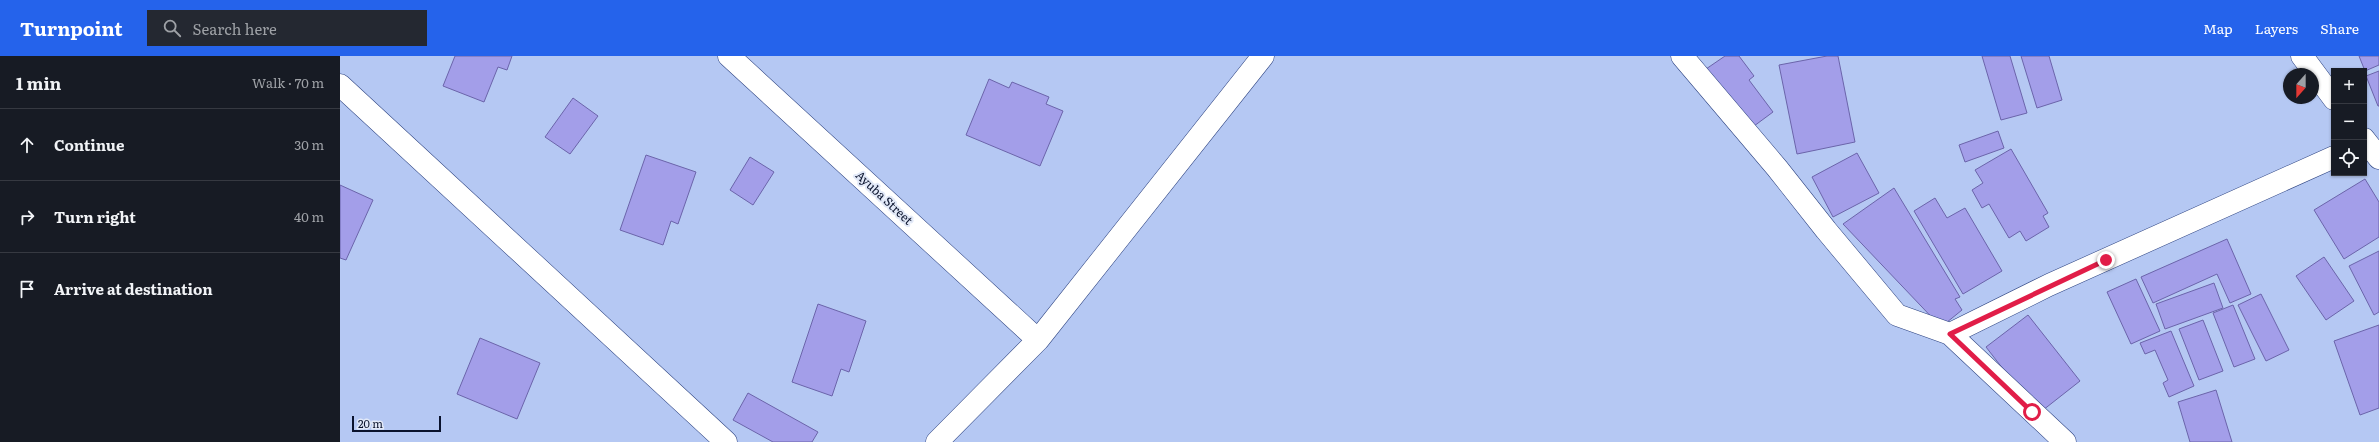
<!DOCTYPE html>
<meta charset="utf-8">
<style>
body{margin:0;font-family:Literata,serif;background:#242831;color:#f1f3f6}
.controls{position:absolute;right:12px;top:12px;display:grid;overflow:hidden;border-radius:0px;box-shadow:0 1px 3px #0004}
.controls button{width:36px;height:36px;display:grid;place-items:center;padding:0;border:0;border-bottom:1px solid #363941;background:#171b24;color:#f1f3f6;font:20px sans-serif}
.compass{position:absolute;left:1943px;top:12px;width:36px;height:36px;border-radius:50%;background:#171b24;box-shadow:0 1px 3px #0004;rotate:201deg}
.scale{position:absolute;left:12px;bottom:10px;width:89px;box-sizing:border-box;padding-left:4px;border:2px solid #0a132d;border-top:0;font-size:11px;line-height:14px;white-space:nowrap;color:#0a132d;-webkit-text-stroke:3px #e2e9f8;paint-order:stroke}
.stop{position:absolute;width:12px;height:12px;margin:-9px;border:3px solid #e11d48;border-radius:50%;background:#fff}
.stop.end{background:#e11d48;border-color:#fff;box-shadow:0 1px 4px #0008}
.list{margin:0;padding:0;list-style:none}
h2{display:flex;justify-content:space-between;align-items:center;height:52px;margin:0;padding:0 16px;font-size:17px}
h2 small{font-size:13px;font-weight:400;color:#9ea1a6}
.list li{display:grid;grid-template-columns:26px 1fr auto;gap:12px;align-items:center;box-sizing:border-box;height:72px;padding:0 16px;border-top:1px solid #363941}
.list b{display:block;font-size:15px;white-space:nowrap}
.list em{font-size:13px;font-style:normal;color:#9ea1a6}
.icon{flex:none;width:22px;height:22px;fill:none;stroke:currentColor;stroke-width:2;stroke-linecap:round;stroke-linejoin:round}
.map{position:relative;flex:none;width:2039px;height:386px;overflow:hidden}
header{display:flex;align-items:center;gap:24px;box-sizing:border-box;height:56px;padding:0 20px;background:#2563eb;color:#fff}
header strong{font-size:19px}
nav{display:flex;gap:22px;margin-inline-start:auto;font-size:14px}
.search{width:280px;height:36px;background:#242831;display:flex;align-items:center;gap:10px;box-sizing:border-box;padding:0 14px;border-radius:0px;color:#9ea1a6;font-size:15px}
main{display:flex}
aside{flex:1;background:#171b24}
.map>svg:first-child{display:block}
.building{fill:#a39ee9;stroke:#6b64aa}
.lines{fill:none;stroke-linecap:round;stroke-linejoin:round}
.minor-casing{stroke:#2d4381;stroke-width:23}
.minor{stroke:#fff;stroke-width:22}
.route{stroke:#e11d48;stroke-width:5}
.labels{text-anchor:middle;stroke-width:4;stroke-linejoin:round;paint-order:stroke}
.street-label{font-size:12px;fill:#0a132d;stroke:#e2e9f8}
</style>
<header>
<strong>Turnpoint</strong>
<div class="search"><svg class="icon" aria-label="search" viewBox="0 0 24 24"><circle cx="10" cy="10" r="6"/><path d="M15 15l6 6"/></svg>Search here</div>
<nav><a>Map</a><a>Layers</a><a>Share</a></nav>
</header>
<main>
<aside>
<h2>1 min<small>Walk · 70 m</small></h2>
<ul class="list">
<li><svg class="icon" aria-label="ahead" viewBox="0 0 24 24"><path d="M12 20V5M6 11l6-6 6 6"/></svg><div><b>Continue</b></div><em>30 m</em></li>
<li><svg class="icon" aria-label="right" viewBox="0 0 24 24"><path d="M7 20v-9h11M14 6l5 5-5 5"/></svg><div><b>Turn right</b></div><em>40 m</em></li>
<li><svg class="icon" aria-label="arrive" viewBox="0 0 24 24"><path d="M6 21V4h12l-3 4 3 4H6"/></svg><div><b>Arrive at destination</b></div></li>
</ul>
</aside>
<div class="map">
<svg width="2039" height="386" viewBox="0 0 2039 386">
<rect width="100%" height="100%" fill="#b5c8f3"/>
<path class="building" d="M115 0H172L167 14 158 11 144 46 103 30Z
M1385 0H1399L1414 20 1409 24 1433 56 1410 73 1366 13Z
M1487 0H1498L1515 86 1457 98 1439 9Z
M1642 0H1670L1687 57 1661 64Z
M1681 0H1709L1722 44 1697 52Z
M2019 0H2039V9L2025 15Z
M2039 15V50H2038L2026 20Z
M649 23 669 32 672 26 709 41 706 48 723 55 700 110 626 79Z
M233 42 258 60 230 98 205 81Z
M1658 75 1664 92 1625 106 1619 89Z
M1671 93 1708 157 1703 160 1709 171 1686 185 1680 175 1669 182 1649 148 1642 152 1632 134 1643 127 1635 114Z
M1517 97 1539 137 1493 161 1472 121Z
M306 99 356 116 338 168 331 165 323 189 280 174Z
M410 101 434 116 413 149 390 134Z
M2025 123 2039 146V181L2004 203 1974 154Z
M0 129 33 144 6 204 0 202Z
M1554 132 1620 241 1615 243 1622 254 1601 271 1503 168Z
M1595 142 1607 162 1625 152 1662 215 1623 238 1574 155Z
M1887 183 1911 238 1890 247 1877 218 1813 247 1801 221Z
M2039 195V256L2034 259 2009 210Z
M1984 201 2014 245 1986 264 1956 220Z
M1796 223 1820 275 1791 288 1767 236Z
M1874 227 1883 252 1825 273 1816 248Z
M1921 238 1949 294 1926 305 1898 249Z
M478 248 526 265 509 316 501 313 492 340 452 326Z
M1893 249 1915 303 1894 311 1873 257Z
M1688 259 1740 325 1698 358 1646 291Z
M1863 264 1883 315 1859 324 1839 273Z
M2039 269V352L2020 359 1994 285Z
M1831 275 1854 330 1829 341 1823 327 1828 324 1815 294 1805 298 1800 287Z
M140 282 200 307 177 363 117 338Z
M1876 334 1892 386H1850L1838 346Z
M408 337 478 376 472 386H433L393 364Z"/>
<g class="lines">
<g class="minor-casing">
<path id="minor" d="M389 0 698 284
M1342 0 1437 112 1486 174 1557 259 1610 278 1725 386
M1962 0 1994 43
M0 29 386 386
M2024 83 2039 102
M1610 278 1709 229 1994 101
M597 386 698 284 923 0"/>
</g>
<use href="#minor" class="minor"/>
</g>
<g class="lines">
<path class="route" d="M1692 356 1610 278 1766 204"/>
</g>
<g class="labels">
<g class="street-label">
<text transform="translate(544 142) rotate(43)" y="4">Ayuba Street</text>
</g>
</g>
</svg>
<div class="controls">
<button>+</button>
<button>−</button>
<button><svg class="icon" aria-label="locate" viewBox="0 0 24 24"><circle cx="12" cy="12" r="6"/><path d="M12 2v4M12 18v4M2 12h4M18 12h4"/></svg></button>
</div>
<svg class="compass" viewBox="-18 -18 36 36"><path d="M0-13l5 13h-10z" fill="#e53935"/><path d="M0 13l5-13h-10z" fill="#9ea1a6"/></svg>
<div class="scale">20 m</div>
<div class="stop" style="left:1692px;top:356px"></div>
<div class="stop end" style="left:1766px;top:204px"></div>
</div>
</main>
